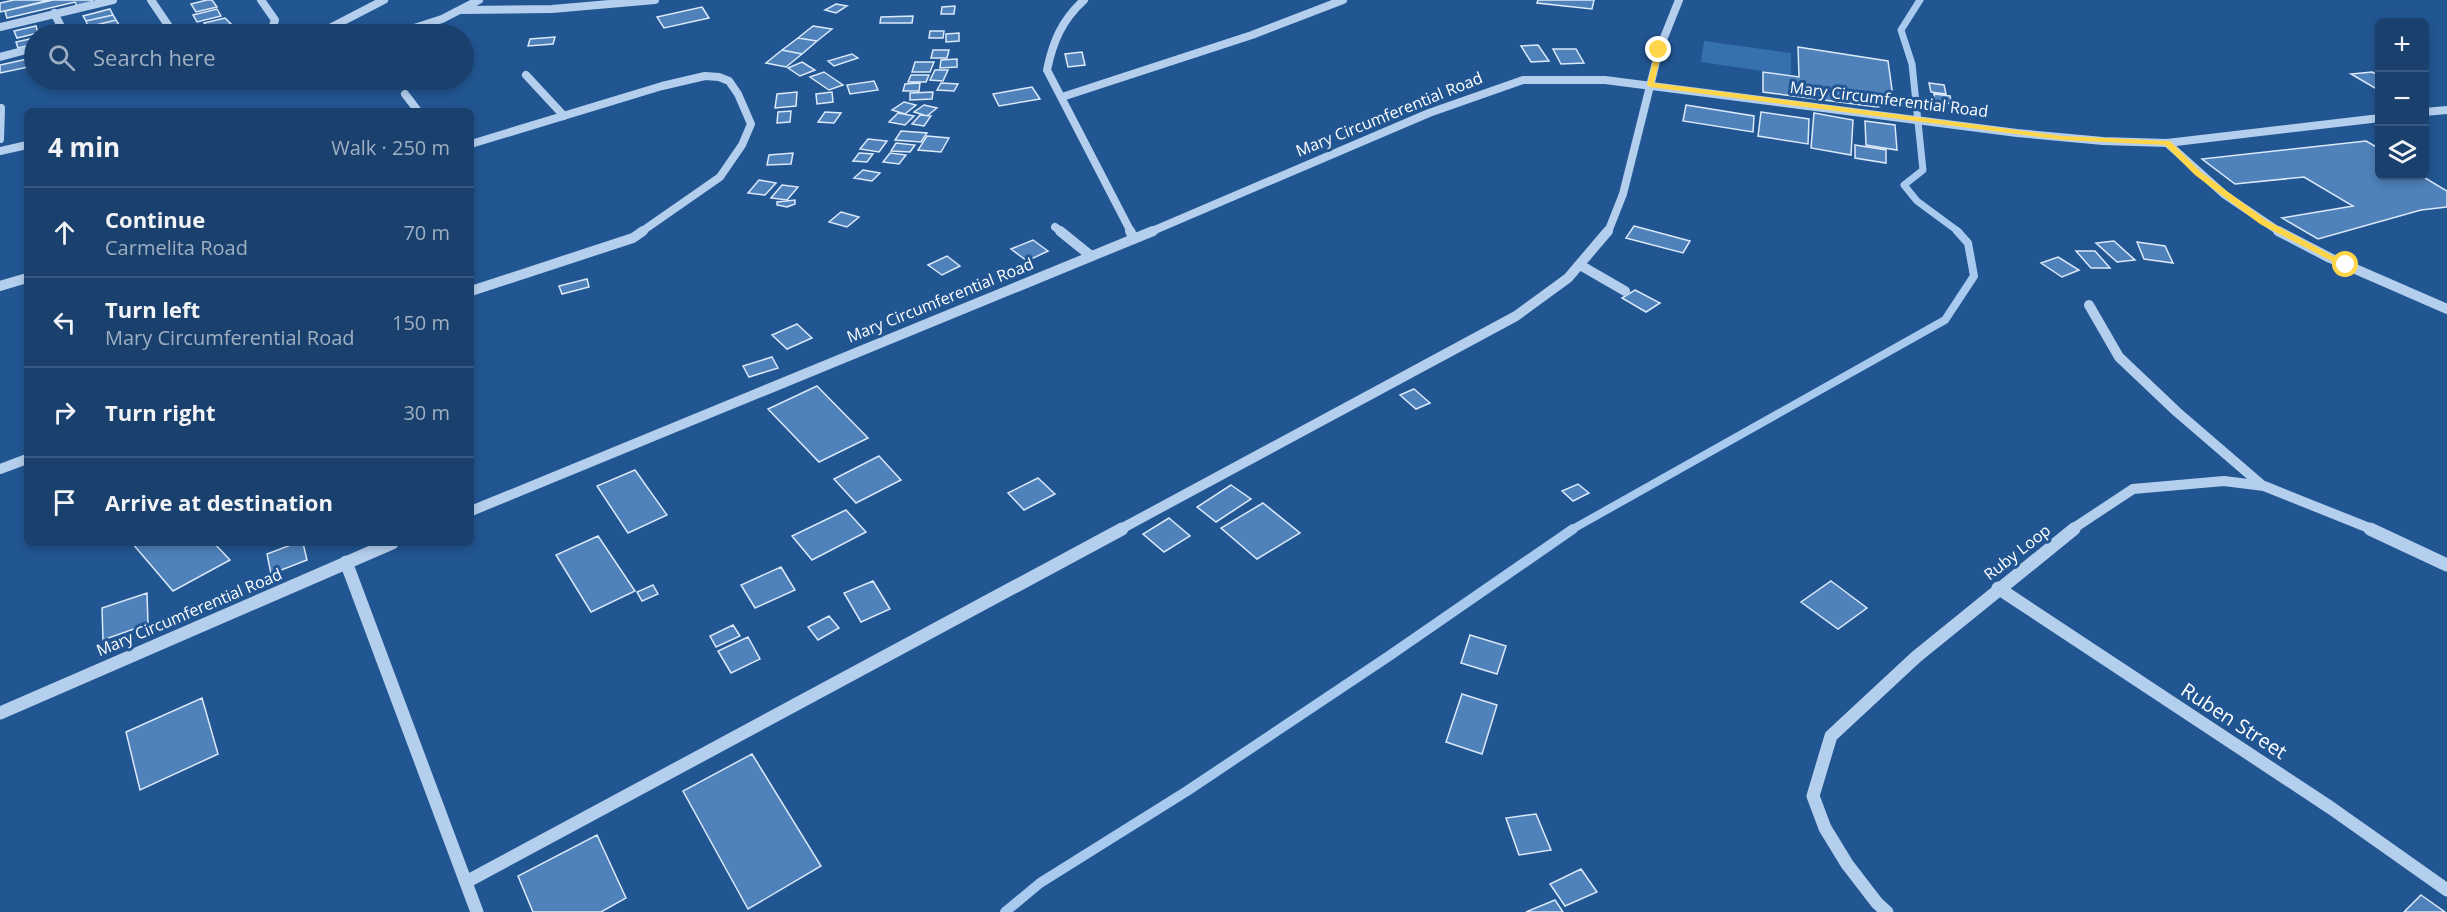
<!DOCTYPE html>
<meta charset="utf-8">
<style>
body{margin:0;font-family:"Open Sans",sans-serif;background:#234773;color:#f1f3f6}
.controls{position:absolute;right:18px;top:18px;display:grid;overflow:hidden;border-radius:9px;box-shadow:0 3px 9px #0003}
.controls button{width:54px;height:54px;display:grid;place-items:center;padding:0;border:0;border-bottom:2px solid #385981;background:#1a406e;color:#f1f3f6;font:30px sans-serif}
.stop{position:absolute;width:18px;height:18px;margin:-14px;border:4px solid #ffd54a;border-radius:50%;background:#fff}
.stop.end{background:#ffd54a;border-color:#fff;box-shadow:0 2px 6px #0008}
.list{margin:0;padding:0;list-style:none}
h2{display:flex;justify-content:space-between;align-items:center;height:78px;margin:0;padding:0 24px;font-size:26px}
h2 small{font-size:20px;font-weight:400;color:#9fafc2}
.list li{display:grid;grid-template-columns:39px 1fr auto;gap:18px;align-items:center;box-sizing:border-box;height:90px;padding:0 24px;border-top:2px solid #385981}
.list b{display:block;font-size:22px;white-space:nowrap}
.list p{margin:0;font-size:20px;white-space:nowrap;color:#9fafc2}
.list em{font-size:20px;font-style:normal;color:#9fafc2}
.icon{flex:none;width:33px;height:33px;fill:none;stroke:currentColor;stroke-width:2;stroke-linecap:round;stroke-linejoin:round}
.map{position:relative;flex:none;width:2447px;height:912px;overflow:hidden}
.search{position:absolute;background:#1a406e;box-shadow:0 3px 9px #0003;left:24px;top:24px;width:450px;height:66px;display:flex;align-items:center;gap:15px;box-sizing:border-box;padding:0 21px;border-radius:33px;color:#9fafc2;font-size:22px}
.panel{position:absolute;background:#1a406e;box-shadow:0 3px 9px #0003;left:24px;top:108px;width:450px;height:438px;border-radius:9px}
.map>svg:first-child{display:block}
.green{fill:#3670af}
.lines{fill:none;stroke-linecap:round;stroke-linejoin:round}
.stream-far2{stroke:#a8caee;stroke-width:7}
.stream-far1{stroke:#a8caee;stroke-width:8}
.stream{stroke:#a8caee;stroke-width:10}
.building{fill:#4f81ba;stroke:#dae9f9;stroke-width:1.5}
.minor-far2{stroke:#b4cfed;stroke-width:8}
.minor-far1{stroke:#b4cfed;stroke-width:10}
.minor{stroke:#b4cfed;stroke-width:13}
.route{fill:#ffd54a}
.labels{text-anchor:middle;stroke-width:6;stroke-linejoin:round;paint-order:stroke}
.street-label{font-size:16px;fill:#fff;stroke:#225692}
.near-street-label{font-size:20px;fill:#fff;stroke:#225692}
</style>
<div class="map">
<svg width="2447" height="912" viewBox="0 0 2447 912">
<rect width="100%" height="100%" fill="#225692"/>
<path class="green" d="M1704 41 1791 53V75L1701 62Z"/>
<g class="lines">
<path class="stream-far2" d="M1920 0 1901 30 1912 64 1923 170 1904 185 1917 201 1959 232"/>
<path class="stream-far1" d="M1571 530 1945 320 1974 276 1968 243 1957 231"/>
<path class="stream" d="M1005 912 1040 883 1187 791 1389 656 1573 529"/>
</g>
<path class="building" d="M14 0H50L0 12V3Z
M53 0H92L93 2 77 6 75 2 7 18 5 11Z
M207 0H212L217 7 196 12 191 4Z
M1538 0H1594L1592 9 1537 3Z
M836 4 847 6 836 13 825 10Z
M955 6 954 14H941L942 7Z
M702 7 709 18 664 28 657 17Z
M110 9 113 15 86 21 83 16Z
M217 9 221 16 197 22 193 15Z
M113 15 116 20 88 27 86 21Z
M913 16 912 23H880L881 17Z
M225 18 231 24 210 30 204 23Z
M116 20 119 25 91 32 88 27Z
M119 25 121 31 106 34H92L91 32Z
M36 26 38 33 17 38 14 31Z
M813 26 832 29 817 41 798 38Z
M930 31H944L943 38H929Z
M959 33V41L946 42V34Z
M555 37 553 44 528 46 530 39Z
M34 38V44L18 48 16 42Z
M798 38 817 41 802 54 782 50Z
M1538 45 1549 61 1531 62 1521 46Z
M1798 47 1888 61 1894 104 1877 107 1763 92V72L1799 77Z
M1553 49H1576L1584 63 1561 64Z
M782 50 802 54 786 67 766 63Z
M933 50H949L947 58H931Z
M1082 52 1085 65 1068 67 1065 54Z
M852 54 858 58 834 66 828 61Z
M32 58 33 66 0 73V65Z
M957 59V67L940 68 941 60Z
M802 62 815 70 800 76 788 68Z
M915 62H934L930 72H912Z
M935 70H948L943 81 930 80Z
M824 72 843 85 829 90 810 77Z
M2372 72 2380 76V91L2351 74Z
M911 75H929L926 82H908Z
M874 81 878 90 850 94 847 85Z
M920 83 919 91H903L905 84Z
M941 83 958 84 954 91 937 90Z
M1929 83 1944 85 1946 94 1931 92Z
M1032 87 1040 99 999 106 993 94Z
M797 92 796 106 775 108 777 94Z
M832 92 833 102 817 104 816 94Z
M933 92 932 99 910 100V93Z
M1934 94 1950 96 1952 104 1935 102Z
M904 102 916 105 905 114 892 110Z
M924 105 937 108 927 116 914 112Z
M1686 105 1754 116 1753 132 1683 121Z
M791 111 790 122 777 123 778 112Z
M825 112 841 113 834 123 818 122Z
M1761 112 1809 119 1808 144 1758 136Z
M898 113 914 116 905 125 889 122Z
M1814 113 1853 120 1851 155 1811 148Z
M920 115 931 116 924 126 912 124Z
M1865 121 1895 125 1897 150 1866 145Z
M901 131 927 133 921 142 895 140Z
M927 136 949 138 941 152 918 150Z
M868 139 887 141 879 152 860 149Z
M2366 141 2380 149V176H2422L2447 191V207L2421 210 2318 239 2282 218 2353 206 2304 177 2235 184 2202 159Z
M896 143 915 145 910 152 891 151Z
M1855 145 1886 150V163L1855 158Z
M793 153 791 164 767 165 769 155Z
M859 153 873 154 867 162 853 161Z
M890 153 906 155 899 164 883 162Z
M863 170 880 173 872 181 854 178Z
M759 180 776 183 765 195 748 193Z
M782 185 798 187 787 200 771 198Z
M795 200V204L787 207 777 205V202Z
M841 212 859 217 847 227 829 222Z
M1634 226 1690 241 1683 253 1626 238Z
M1033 240 1048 251 1027 261 1011 249Z
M2114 241 2135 260 2117 262 2096 243Z
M2137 242 2165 246 2173 263 2144 259Z
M2076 251H2095L2110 268H2091Z
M947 256 960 266 942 275 928 265Z
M2058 257 2079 270 2062 277 2041 263Z
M587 279 589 287 562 294 559 286Z
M1635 290 1660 303 1646 312 1622 298Z
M797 324 812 338 787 349 772 335Z
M772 357 778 368 749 377 743 366Z
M817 386 868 438 819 462 768 409Z
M1414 389 1430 403 1416 409 1400 395Z
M879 456 901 480 856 503 834 479Z
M635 470 667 515 628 533 597 486Z
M1038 478 1055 494 1024 510 1008 493Z
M1578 484 1589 493 1573 501 1562 491Z
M1231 485 1251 499 1216 522 1197 507Z
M1263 503 1300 533 1257 559 1221 528Z
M846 510 866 532 812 560 792 536Z
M1169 518 1190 536 1164 552 1143 534Z
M598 536 635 591 591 612 556 555Z
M132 543H214L230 560 173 591Z
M296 543H303L307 560 271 574 267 554Z
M781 567 795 590 755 608 741 585Z
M873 581 890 609 861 622 844 593Z
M1831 581 1867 608 1838 629 1801 602Z
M653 585 658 594 642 601 637 592Z
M147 593 148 624 103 640 102 608Z
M829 616 839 628 818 640 808 627Z
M733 625 740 636 716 647 710 636Z
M1470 635 1506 646 1497 674 1461 663Z
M748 637 760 659 731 673 718 651Z
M1462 694 1497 705 1482 754 1446 742Z
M202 698 218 754 140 790 126 732Z
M752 754 821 866 748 909 683 791Z
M1536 814 1551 850 1519 855 1506 818Z
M597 835 626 898 601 912H533L518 876Z
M1581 869 1597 892 1565 906 1550 884Z
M2421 895 2445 912H2404Z
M1555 900 1563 912H1526Z"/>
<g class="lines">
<path class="minor-far2" d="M151 0 174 34
M261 0 275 20 272 29 266 34
M1084 0C1062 20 1053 41 1047 70L1131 232
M460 10 552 9 655 0
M54 13 65 34
M0 27 113 0
M322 32 384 0
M291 34 411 29 442 19 479 0
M0 57 34 48
M526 75 564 116
M405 94 418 111
M1062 97 1252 35 1343 0
M2424 112 2447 110
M0 139 1 108
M2167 143 2225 195 2280 232
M471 144 662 86 705 76 719 77 729 81 738 94 751 124 742 145 720 177 641 232
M0 151 27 145
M1055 227 1062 232
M1150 232 1429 113 1523 80H1605L2017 133 2103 141 2167 143 2380 118
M1608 232 1623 194 1659 50 1679 0"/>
<path class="minor-far1" d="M1060 231 1091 256
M1130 231 1134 239
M2278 231 2330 258 2447 309
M1580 265 1625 291
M0 286 27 278
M471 291 633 238 643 231
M2089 305 2119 357 2177 412 2263 486
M0 469 27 459
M471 511 1153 231
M1119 530 1516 316 1568 278 1608 231
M2071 530 2133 489 2224 481 2264 486 2374 530"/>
<path class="minor" d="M2370 529 2447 565
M346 562 477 912
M1998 588 2331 808 2447 890
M0 713 392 543
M466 882 1122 529
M1887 912 1877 903 1847 864 1825 828 1813 796 1831 736 1916 657 2074 529"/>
</g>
<path class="route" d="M1659 48 1662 50 1654 83 2063 136 2170 141 2201 172 2266 220 2350 265 2343 267 2260 224 2195 175 2165 145 2063 140 1650 87 1647 85 1656 50Z"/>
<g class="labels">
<g class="street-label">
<text transform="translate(1889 99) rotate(7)" y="6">Mary Circumferential Road</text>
<text transform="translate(1389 114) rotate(-22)" y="6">Mary Circumferential Road</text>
<text transform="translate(940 300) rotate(-22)" y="6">Mary Circumferential Road</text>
<text transform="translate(2017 552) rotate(-38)" y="6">Ruby Loop</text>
<text transform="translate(189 612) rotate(-23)" y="6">Mary Circumferential Road</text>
</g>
<g class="near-street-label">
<text transform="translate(2234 721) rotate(33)" y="7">Ruben Street</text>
</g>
</g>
</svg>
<div class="controls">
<button>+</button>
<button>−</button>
<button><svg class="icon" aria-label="layers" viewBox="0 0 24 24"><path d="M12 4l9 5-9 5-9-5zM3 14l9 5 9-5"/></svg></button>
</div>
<div class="stop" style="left:2346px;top:265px"></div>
<div class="stop end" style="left:1659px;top:50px"></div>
<div class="search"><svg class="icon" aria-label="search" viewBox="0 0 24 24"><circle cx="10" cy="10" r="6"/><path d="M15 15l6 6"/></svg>Search here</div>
<section class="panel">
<h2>4 min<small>Walk · 250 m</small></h2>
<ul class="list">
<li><svg class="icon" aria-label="ahead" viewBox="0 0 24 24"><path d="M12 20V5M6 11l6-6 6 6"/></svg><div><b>Continue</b><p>Carmelita Road</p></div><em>70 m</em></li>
<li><svg class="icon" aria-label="left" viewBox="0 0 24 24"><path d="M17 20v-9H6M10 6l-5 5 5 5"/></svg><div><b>Turn left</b><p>Mary Circumferential Road</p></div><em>150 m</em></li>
<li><svg class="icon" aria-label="right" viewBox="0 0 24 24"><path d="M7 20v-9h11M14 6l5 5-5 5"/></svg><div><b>Turn right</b></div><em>30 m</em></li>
<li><svg class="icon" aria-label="arrive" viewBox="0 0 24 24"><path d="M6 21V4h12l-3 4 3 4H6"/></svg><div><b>Arrive at destination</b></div></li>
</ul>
</section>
</div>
